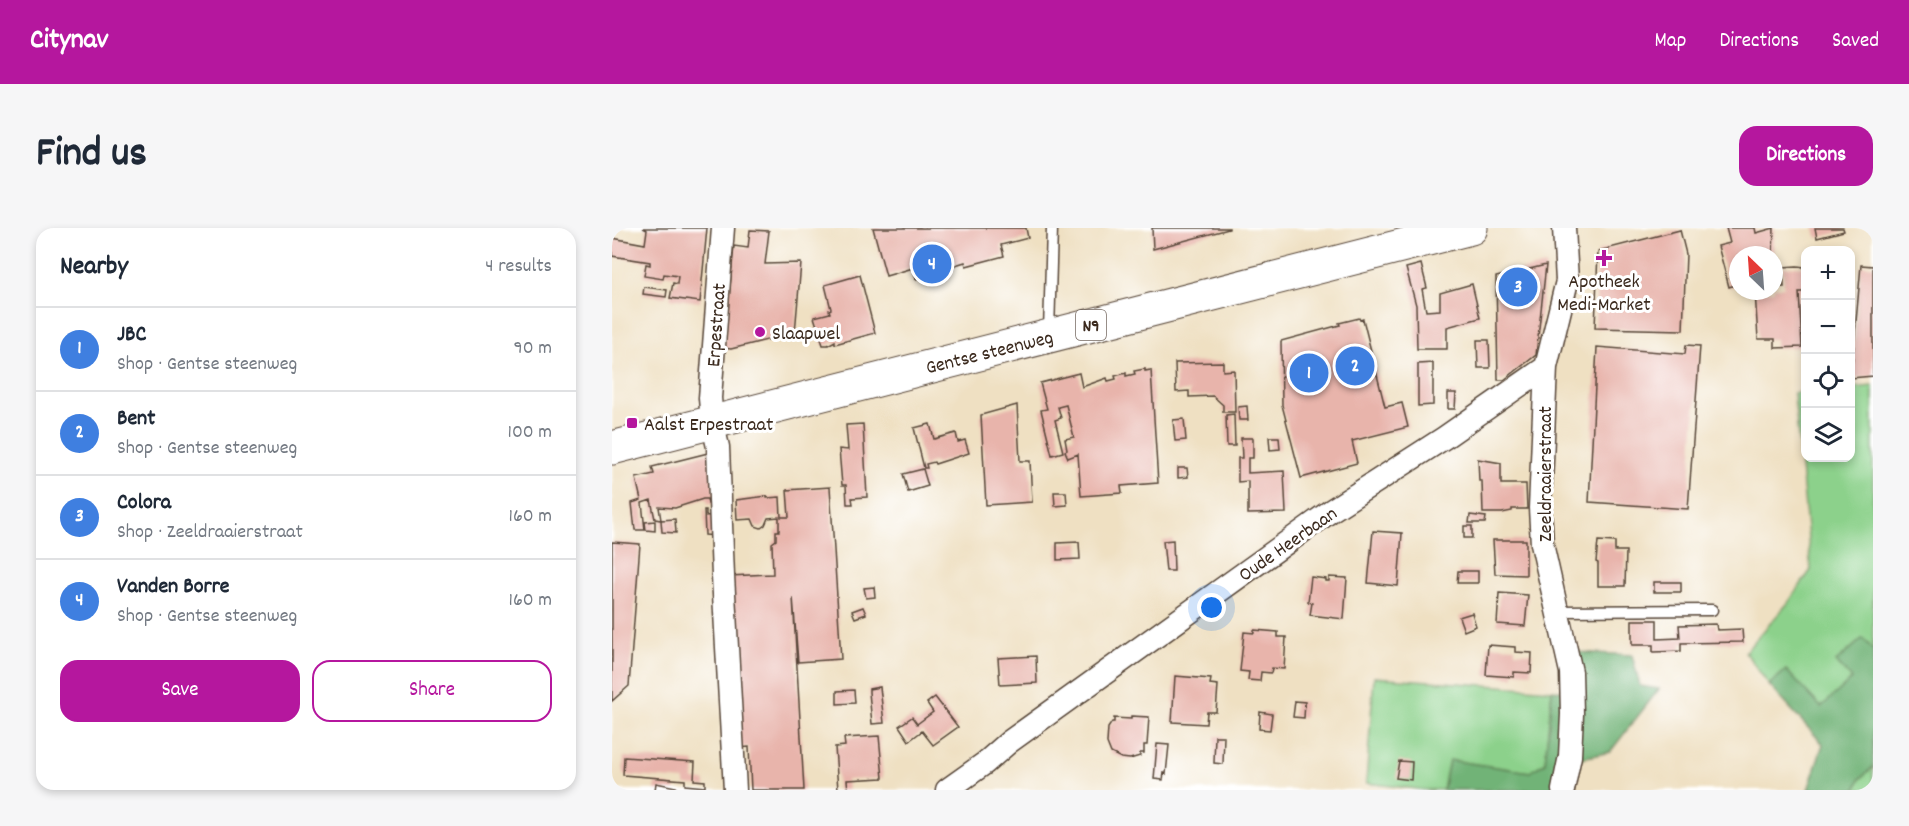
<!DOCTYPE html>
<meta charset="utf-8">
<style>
body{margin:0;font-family:Dekko,sans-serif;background:#f6f6f7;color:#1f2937}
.controls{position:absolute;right:18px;top:18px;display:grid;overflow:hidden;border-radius:12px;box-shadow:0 3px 9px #0003}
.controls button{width:54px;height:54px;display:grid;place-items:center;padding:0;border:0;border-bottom:2px solid #e0e1e3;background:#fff;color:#1f2937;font:30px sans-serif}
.compass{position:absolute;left:1117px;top:18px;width:54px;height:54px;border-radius:50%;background:#fff;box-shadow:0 3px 9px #0003;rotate:335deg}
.you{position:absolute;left:600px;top:380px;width:21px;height:21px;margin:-15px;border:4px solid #fff;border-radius:50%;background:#1a73e8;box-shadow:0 0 0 9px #1a73e833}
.badge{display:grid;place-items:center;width:39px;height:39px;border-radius:50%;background:#b5179e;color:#fff;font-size:20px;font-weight:700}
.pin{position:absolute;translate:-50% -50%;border:3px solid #fff;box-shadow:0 2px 6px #0006}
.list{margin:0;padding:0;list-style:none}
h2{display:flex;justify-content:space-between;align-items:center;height:78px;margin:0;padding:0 24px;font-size:26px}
h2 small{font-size:20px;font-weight:400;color:#747a83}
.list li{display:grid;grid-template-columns:39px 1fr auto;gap:18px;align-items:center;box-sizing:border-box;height:84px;padding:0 24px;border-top:2px solid #e0e1e3}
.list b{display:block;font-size:22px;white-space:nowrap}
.list p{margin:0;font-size:20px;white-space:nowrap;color:#747a83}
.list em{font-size:20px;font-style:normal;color:#747a83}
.actions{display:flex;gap:12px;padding:18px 24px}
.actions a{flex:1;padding:14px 0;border:2px solid #b5179e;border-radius:18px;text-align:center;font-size:21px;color:#b5179e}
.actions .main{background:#b5179e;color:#fff}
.icon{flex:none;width:33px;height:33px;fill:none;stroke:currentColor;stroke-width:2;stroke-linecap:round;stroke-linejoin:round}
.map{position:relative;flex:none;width:1261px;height:562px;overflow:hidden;border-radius:18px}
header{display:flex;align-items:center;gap:36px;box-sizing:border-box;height:84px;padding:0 30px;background:#b5179e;color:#fff}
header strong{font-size:28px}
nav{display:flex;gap:33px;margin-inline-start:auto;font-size:21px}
.intro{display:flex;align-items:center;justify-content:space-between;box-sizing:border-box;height:144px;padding:0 36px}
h1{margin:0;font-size:42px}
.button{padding:15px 27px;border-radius:18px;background:#b5179e;color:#fff;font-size:21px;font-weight:700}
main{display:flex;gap:36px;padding:0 36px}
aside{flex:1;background:#fff;border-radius:18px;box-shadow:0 3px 9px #0003}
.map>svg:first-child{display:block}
.green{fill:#8cd18b;stroke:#647e54;stroke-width:1.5}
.forest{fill:#71b377;stroke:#566e4a;stroke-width:1.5}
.building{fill:#e8b4ab}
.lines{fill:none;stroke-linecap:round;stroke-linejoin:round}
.service-casing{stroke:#564537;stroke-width:13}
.minor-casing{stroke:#564537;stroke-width:25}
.primary-casing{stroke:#564537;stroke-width:35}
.service{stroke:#fff;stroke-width:10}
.minor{stroke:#fff;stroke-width:22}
.primary{stroke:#fff;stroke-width:33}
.poi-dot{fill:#b5179e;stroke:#fff;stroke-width:2}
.labels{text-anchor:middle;stroke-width:6;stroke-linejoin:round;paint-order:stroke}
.shield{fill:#fff;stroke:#766a62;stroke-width:1.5}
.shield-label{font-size:18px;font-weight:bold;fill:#3b2a1e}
.poi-label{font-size:20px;fill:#3b2a1e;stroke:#fff;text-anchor:start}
.street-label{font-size:20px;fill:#3b2a1e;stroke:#fff}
</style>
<header>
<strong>Citynav</strong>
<nav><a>Map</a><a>Directions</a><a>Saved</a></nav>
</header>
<div class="intro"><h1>Find us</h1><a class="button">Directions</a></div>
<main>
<aside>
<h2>Nearby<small>4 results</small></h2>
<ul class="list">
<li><span class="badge" style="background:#3f7fe0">1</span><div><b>JBC</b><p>Shop · Gentse steenweg</p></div><em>90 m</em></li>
<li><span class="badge" style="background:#3f7fe0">2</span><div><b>Bent</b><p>Shop · Gentse steenweg</p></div><em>100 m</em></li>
<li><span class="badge" style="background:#3f7fe0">3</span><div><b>Colora</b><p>Shop · Zeeldraaierstraat</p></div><em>160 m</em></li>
<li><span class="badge" style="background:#3f7fe0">4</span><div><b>Vanden Borre</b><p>Shop · Gentse steenweg</p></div><em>160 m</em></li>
</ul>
<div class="actions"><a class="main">Save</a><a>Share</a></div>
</aside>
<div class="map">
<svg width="1261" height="562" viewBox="0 0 1261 562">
<rect width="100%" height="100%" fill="#fff"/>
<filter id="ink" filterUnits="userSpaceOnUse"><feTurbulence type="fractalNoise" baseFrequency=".0167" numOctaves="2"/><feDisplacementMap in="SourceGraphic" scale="12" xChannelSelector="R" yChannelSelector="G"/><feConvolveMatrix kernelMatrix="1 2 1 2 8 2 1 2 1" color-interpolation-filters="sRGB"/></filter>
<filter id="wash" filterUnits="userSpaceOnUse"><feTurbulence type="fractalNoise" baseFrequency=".008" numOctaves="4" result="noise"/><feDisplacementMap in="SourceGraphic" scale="24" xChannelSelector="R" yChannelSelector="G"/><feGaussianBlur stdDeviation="1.35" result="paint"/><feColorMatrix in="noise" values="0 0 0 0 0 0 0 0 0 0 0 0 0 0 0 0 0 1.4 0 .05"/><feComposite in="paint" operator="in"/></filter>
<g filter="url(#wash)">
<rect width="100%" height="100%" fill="#efe0c2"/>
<path class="green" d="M1261 158V422L1251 410 1224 434 1240 451 1209 480 1174 442 1157 457 1133 424 1176 375 1199 342 1182 165 1193 164 1194 230H1238L1239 160Z
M762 449 940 462 933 534 918 544 837 532 831 562H813L754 555Z
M1261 539V562H1244L1248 551Z"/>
<path class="forest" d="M1251 410 1261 422V539L1248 551 1244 562H1196L1211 516 1157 457 1174 442 1209 479 1240 451 1224 434Z
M961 424 1020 427 1028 458 1047 461 998 524 965 531Z
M940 462 951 463 948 537 943 562H831L837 532 918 544 933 535Z"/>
<g id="blocks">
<path class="building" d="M31 0H95L88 74 58 70 61 55 65 56 66 48 52 46 51 51 32 48 34 36 38 37V34L0 28V10L33 16 35 2Z
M261 0H414L416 10 389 17 392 28 354 38 353 34 340 38 341 41 304 51 301 40 274 48Z
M540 0H617V1L541 21Z
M1114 0H1143L1144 5 1162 0 1161 27H1126V56L1117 59 1106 18 1118 15Z
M1203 0H1231L1232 3 1205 10Z
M138 2 157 3 153 36 189 35 183 105 119 121 112 120 122 18 136 20Z
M1068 2 1074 26 1071 102 983 100 986 23Z
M809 36 815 60 810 61 814 83 828 82V65L860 56 868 90 835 99V121H805L804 77 794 40Z
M934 37 924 127 892 152H886L884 49Z
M1249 37 1261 38V148L1239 150Z
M1185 38 1192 39 1194 58V64H1187L1190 119 1163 120V111H1146L1143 63H1162V59H1172L1171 39Z
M248 47 263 105 223 116V113L216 117H211L202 89 218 85 217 82 219 81 213 57Z
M32 59 55 62 54 69 31 66Z
M747 90 748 92 751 91 773 179 790 175 796 199 740 213 745 235 689 250 670 177 669 113 728 97 727 95Z
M865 112H877L878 140H866Z
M1074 117 1088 118 1076 281 977 274 985 119 1073 126Z
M611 134V143L622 142 623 184H611V177L601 168 577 169V163L564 164 563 135Z
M821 135V177L806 178V136Z
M533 141V143L539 142 546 255 509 258 510 265 469 268 466 226 456 230 453 223 455 222 453 211 462 209 454 177 446 179 449 190 443 192 451 224 440 227 429 182 435 181 428 155 467 145 470 159 495 150 496 153 504 151 503 148 514 145V148L523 146 522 143Z
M836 165H844L843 181H836Z
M405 177 408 233H418L420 274 374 277 369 187Z
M635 178 636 192H627L626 179Z
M622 186 623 218H615L614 187Z
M572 191 574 212 563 213 561 192Z
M251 196 255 269 240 270 241 276H235L234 257H230L227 221 236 222 234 197Z
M318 196 322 211 344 205 346 214 353 212 357 225 323 236 322 234 314 236 315 240H312L302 200Z
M657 209H667L668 221 658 222Z
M629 210H641V230H636V245L672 243 674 285 636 286V253L626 254V230H630Z
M100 224 103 276H96L95 271H91L63 280 47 279 49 292 43 291 39 272 30 275 33 302H23L20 275 29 272 24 250 42 246 40 239Z
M866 231 889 235V256H914L915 281H900V283L890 285H871L870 253H867Z
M566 240H575L576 249 566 250Z
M311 241 316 258 296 264 291 246Z
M218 259 229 431 186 434 181 369 192 562H139L137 519 126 520 117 348 161 346 160 315 164 312V303H167V289L156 290 153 297 149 300 143 298 140 291 125 292 124 272 155 268V270L168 269 169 289H177L175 262Z
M442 264H454L455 277 443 278Z
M92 282H94V288L103 287 105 308 93 307Z
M858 287 874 289 873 295H857Z
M63 291 64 305 50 304 49 292Z
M43 293V303L34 302 33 294Z
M852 298H860V310H852Z
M761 303 790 305 786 358 756 355Z
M561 312 562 343H554L551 313Z
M881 312H914V347L883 346Z
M986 313 1003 314V323H1014L1013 358H986V335L984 334Z
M0 314 28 316 17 458 0 473Z
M467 314 468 331 445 332V315Z
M846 343H866V355H845Z
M699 349 714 351V353H717V349L735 350 732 391 698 387 700 375 696 374Z
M1042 354H1069V364H1042Z
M262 359 263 369 254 370 252 360Z
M887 365 916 367 913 398 885 396Z
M251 379 254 386 243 390 240 383Z
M860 385 864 398 852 403 847 389Z
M1020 392H1045V411L1068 410 1067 397 1104 396 1105 402 1130 401 1131 414 1069 415V423L1041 424V417H1020Z
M642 402 666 404V409H674L672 441 660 440 659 445 649 444 648 453 636 452 637 444 628 443 632 404 642 405Z
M876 417 903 419V424L920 425 919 445 902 444V449L874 447Z
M424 428 425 455 388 457 386 430Z
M563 448 599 451 598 456 606 457 604 484H595L594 496 560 494Z
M268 459 272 495 260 496 257 464V461Z
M242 462 243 475 225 476V463Z
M323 469 346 499 321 517 310 503 297 513 287 498 300 489 305 496 321 484 315 475Z
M683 473 693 474 692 490 681 489Z
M648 484 660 486 658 502 647 501Z
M519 488 537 489 535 517H532V525H528V528L518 531 509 530 499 525 495 515 496 500 500 494H502V490L519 491Z
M267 508 271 550 235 552 236 562H226L223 519 233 518 232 510Z
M603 508H612L611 536 602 535Z
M545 516 557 517 554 546 552 545 551 552 542 551Z
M12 529 83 534 82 552 93 553V559L73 557V552L11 547Z
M787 533 800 534 799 552 784 550Z
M44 555 64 559 63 562H43Z"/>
</g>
</g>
<g filter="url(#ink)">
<use href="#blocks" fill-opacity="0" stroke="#564537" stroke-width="1.5"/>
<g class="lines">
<g class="service-casing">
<path id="service" d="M437 104 440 0
M946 383 1100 382"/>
</g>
<g class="minor-casing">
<path id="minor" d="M111 0 98 170 100 193 106 219 111 348 123 562
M335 562 373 535 397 514 720 282 832 210 934 139
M951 562 958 528 960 486 959 444 930 316 928 280 934 139 955 53 952 0"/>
</g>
<g class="primary-casing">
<path id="primary" d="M0 220 859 0"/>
</g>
<use href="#service" class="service"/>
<use href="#minor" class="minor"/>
<use href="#primary" class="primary"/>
</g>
</g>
<g class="poi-dot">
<path d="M989 21h6v6h6v6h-6v6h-6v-6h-6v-6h6z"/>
<circle cx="148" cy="104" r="6"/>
<rect x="14" y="189" width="12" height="12" rx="3"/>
</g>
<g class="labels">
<rect class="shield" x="464" y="82" width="30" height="30" rx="4.5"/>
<g class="shield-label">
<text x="479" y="103">N9</text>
</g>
<g class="poi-label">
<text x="992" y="59" text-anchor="middle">Apotheek<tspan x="992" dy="23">Medi-Market</tspan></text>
<text x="160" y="111">Slaapwel</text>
<text x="32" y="202">Aalst Erpestraat</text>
</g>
<g class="street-label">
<text transform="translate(103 97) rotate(-86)" y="7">Erpestraat</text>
<text transform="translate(377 123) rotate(-14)" y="7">Gentse steenweg</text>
<text transform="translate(932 246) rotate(-90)" y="7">Zeeldraaierstraat</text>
<text transform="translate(675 315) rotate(-35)" y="7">Oude Heerbaan</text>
</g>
</g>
</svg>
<div class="controls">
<button>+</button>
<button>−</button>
<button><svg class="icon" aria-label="locate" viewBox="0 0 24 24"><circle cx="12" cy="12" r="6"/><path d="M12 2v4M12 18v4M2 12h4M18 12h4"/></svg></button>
<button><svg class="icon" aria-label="layers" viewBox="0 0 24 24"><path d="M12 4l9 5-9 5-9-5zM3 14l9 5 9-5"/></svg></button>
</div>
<svg class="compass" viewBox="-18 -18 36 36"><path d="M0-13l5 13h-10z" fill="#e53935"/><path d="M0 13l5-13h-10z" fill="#747a83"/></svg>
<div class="you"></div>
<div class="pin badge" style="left:697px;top:145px;background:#3f7fe0">1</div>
<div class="pin badge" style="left:743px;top:138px;background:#3f7fe0">2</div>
<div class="pin badge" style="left:906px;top:59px;background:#3f7fe0">3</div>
<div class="pin badge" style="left:320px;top:36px;background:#3f7fe0">4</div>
</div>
</main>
